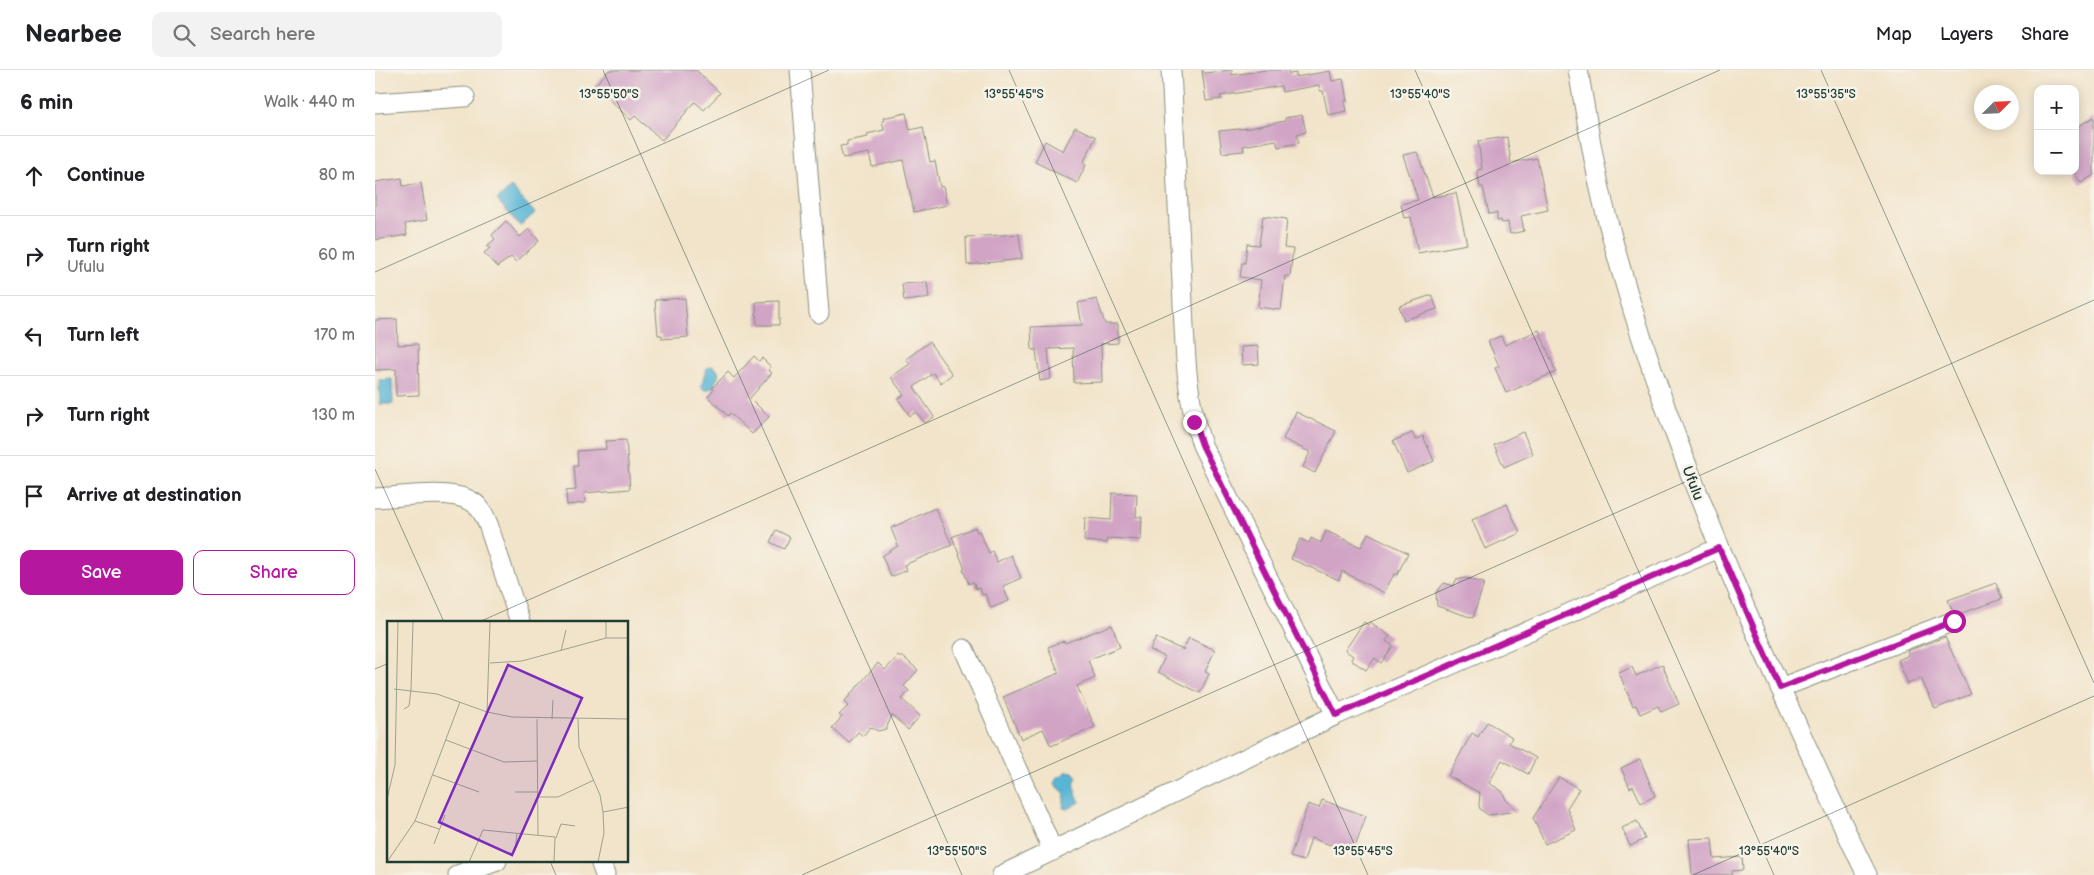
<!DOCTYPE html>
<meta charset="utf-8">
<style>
body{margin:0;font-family:"Balsamiq Sans",sans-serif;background:#f2f2f2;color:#202124}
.controls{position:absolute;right:15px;top:15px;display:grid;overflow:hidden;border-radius:10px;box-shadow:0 2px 12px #0003}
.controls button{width:45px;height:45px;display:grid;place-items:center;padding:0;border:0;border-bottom:1px solid #e0e0e0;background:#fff;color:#202124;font:25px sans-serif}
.compass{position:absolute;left:1599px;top:15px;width:45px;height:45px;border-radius:50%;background:#fff;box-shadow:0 2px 12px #0003;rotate:66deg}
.stop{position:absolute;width:15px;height:15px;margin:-11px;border:4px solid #b5179e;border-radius:50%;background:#fff}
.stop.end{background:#b5179e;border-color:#fff;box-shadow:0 1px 5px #0008}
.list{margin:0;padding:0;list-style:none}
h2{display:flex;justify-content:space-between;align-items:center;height:65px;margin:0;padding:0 20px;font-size:21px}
h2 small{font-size:16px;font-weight:400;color:#757577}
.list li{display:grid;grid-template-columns:32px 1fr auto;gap:15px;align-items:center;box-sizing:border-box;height:80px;padding:0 20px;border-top:1px solid #e0e0e0}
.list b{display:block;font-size:19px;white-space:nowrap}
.list p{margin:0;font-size:16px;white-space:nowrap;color:#757577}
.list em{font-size:16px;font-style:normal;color:#757577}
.actions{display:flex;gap:10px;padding:15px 20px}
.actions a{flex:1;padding:11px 0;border:1px solid #b5179e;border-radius:10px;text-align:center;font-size:18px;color:#b5179e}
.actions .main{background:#b5179e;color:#fff}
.icon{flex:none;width:28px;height:28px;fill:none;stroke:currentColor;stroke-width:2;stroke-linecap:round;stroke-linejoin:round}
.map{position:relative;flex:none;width:1719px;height:805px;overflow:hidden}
header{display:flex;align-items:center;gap:30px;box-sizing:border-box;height:70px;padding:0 25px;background:#fff;border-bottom:1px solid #e0e0e0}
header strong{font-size:24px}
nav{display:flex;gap:28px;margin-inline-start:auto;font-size:18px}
.search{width:350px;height:45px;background:#f2f2f2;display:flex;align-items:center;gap:12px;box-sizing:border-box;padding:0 18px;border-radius:10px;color:#757577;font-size:19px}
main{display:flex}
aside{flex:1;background:#fff}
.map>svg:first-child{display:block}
.water{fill:#58b5d6;stroke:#3c7985}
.building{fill:#d1a4c6}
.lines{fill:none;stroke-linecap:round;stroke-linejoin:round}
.minor-casing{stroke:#88907f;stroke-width:21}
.minor{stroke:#fff;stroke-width:19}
.route{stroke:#b5179e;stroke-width:6}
.ticks{fill:none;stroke:#1f3d34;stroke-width:1;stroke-opacity:0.45}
.labels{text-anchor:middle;stroke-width:5;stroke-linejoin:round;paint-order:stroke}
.street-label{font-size:15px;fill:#1f3d34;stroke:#f7f3e8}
.inset-road{fill:none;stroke:#9ea18e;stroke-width:1}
.view{fill:#7b2cbf;fill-opacity:0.15;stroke:#7b2cbf;stroke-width:2.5}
.inset-edge{fill:none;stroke:#1f3d34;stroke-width:2.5}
.ticks-label{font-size:12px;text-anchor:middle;fill:#1f3d34;stroke:#f7f3e8;stroke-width:5;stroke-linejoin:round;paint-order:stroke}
</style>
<header>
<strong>Nearbee</strong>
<div class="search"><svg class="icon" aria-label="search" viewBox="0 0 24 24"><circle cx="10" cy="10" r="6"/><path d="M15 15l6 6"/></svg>Search here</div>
<nav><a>Map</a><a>Layers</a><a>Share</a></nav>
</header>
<main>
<aside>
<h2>6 min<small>Walk · 440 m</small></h2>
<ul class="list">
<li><svg class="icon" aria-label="ahead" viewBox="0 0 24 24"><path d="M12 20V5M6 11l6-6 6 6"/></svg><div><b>Continue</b></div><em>80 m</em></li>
<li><svg class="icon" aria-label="right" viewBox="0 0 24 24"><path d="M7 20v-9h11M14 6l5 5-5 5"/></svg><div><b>Turn right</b><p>Ufulu</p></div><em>60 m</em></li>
<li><svg class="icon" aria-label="left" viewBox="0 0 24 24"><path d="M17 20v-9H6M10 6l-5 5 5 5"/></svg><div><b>Turn left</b></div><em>170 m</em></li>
<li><svg class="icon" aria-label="right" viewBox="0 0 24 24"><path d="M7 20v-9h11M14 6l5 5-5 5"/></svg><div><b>Turn right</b></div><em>130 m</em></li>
<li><svg class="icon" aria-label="arrive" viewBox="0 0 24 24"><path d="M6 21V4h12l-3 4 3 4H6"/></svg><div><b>Arrive at destination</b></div></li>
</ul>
<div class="actions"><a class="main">Save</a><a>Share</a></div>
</aside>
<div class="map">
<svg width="1719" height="805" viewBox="0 0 1719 805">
<rect width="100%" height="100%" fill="#f7f3e8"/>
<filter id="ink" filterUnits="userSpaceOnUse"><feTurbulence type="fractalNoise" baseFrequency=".02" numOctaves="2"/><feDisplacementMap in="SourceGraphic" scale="10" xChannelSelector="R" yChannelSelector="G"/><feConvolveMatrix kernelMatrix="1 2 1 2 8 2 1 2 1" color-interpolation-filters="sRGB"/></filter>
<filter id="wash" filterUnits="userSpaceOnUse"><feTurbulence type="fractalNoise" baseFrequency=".0096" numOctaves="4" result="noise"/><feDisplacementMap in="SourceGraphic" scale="20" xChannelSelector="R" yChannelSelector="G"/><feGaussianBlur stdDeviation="1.12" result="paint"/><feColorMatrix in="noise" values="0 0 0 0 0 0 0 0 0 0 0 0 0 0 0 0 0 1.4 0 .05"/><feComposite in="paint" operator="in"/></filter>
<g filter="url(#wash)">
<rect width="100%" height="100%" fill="#f2e4ca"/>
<path class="water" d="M136 117 160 143 145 156 122 130Z
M337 296 342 299 344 305 337 318 330 320 326 317 331 299Z
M17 309 18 334H5L4 310Z
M692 701 698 702 702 707C696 716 701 723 705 732L693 739 688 738 690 724 680 714 681 708 687 706Z"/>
<g id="blocks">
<path class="building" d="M234 0H321L345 23 329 40 320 32 287 70 260 46 256 50 219 16Z
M827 0 830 3 857 0V5L891 0H913L914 4 921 3V7L955 1 957 11 968 9 972 31H969L971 41 953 45 948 21H945L944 15 907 22 906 16 845 26 847 29 831 31Z
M531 43 535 60 548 57 555 92 560 91 565 117 568 116 572 135 539 142 528 90 497 97 494 83 468 88 465 76 472 75V71L493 67 492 64 509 60 507 51 509 50 508 48Z
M927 45 931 62 922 64 924 73 903 77 901 70 868 76 869 81 847 83 844 61 874 58 910 51V48Z
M1719 47V105L1706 113 1700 103V58Z
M700 57 721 67 708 93 711 95 702 113 660 92 670 71 688 81Z
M1132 67 1136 93 1162 88 1173 140 1146 146 1149 161 1135 164 1133 152 1127 153 1126 150 1122 151V143L1114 144 1108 117H1105L1102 100 1107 99 1103 71Z
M1042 82 1058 127 1081 123 1092 174 1043 183 1036 147 1029 148 1026 134 1043 130 1028 85Z
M27 108 28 116 46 113 52 150 30 154 32 165 0 170V112Z
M888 146 912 149 909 178 918 179 915 206H910L906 240 883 237 886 210 865 207 867 193H870L872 174 884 175Z
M131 151 145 167 154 159 164 171 141 192 136 187 122 197 109 183 115 178 112 176 120 169 117 165Z
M644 164 647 189 592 195 591 167Z
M552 212 554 228 529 231 527 214Z
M1057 225 1062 239 1029 250 1024 236Z
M310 228 313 267 287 269V265H283L280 230Z
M722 229 730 254H743V273L726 274 727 312 699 313 698 278 673 279 676 309 665 311 661 280H657L656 257 707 255 703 233Z
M404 231V255H382L381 232Z
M22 249 23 275 43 274 44 325 21 326V299L0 300V250Z
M1164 260 1181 302 1131 323 1120 298 1124 296 1113 271 1126 266 1130 275Z
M554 272 577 304 566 313 558 303 539 317 559 347 550 353 541 342 535 346 523 329 529 325 516 307 535 294 531 289Z
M883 276 884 294 867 295 866 277Z
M379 286 384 291 387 288 396 297 393 300 397 303 375 328 394 347 377 364 355 343 353 346 333 327 339 319 337 318 353 302 359 308Z
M921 342 961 361 940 403 928 397 935 382 908 369Z
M1148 362 1158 384 1129 397 1119 375Z
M1037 363 1041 370 1048 366 1059 391 1032 403 1018 371Z
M251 370 255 419 209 423 210 433 192 435 191 421 201 420 199 396H203L202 381 231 379 230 371Z
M737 423 762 424 761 447H767L766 470 737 468 732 469V473L709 471 710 448 736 450Z
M1132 434 1145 463 1110 479 1097 450Z
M560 438 577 475 529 495 532 500 516 507 507 486 523 476 516 458Z
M600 457 602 462 604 461 614 483 617 481 622 492 636 485 646 508 628 516 634 531 616 538 610 524 607 525 605 518 601 519 598 512 594 514 588 500 590 499 577 467Z
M401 460 415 467 409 479 395 472Z
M951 461 986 477 993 463 1033 483 1022 505 1019 504 1009 523 967 501 964 510 916 489 925 469 934 473 936 468 946 473Z
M1090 508 1109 513 1098 548 1062 536 1061 523 1069 513 1079 516 1081 510Z
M1621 513 1627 529 1587 543 1577 540 1573 530Z
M989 552 993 555 995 552 1015 566 1011 571 1018 576 1006 593 1000 588 991 600 976 590 978 586 970 580Z
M737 555 745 577 713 590 720 608 702 616 720 657 676 676 668 659 646 669 628 627 684 603 673 577 689 571 690 573Z
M1570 567 1596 624 1560 639 1546 608 1533 614 1523 590 1534 585 1532 581Z
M781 568 808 580 814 568 840 580 830 602 834 604 825 623 783 602 790 587 775 580Z
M523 586 526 588 527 586 543 600 529 616 534 621 527 629 545 646 533 660 517 645 511 659 503 661 495 657 488 666 483 662 474 673 457 658 467 647 464 645 473 636 469 632 503 593 510 600Z
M1287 594 1304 634 1286 642 1283 636 1265 644 1261 635 1258 636 1244 603 1257 597 1261 606Z
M1112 652 1137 667 1134 673 1161 688 1153 704 1127 690 1114 713 1127 721 1131 730 1143 741 1113 745 1105 739 1104 735 1105 723 1073 706 1097 663 1103 667Z
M1265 689 1280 726 1266 733 1258 716 1255 718 1246 698Z
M1184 707 1204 719 1192 738 1201 760 1170 774 1158 748Z
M947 730 991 746 978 783 936 768 929 791 915 787 933 734 944 738Z
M1262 751 1270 769 1255 776 1247 758Z
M1337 768 1339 789 1367 787 1368 800 1357 801V805H1317L1314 769Z"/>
</g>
</g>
<g filter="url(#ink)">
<use href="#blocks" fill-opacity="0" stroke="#88907f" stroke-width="1"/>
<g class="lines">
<g class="minor-casing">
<path id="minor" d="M425 0 444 243
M796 0C800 71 804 142 807 213 810 267 809 324 827 375L961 645
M1203 0C1212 49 1219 100 1232 148 1269 294 1324 432 1384 570 1419 649 1454 727 1492 805
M0 33 90 27
M0 428C25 427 72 419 94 430 104 434 109 444 113 454L145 552
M589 579 678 781
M1405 618 1579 551
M225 791 230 805
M83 805 122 791
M627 805 961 645 1344 478"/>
</g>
<use href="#minor" class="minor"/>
</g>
</g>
<g class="lines" filter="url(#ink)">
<path class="route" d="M819 352 827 375 961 645 1344 478 1405 618 1579 551"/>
</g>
<path class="ticks" d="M228 0 587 805M634 0 993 805M1040 0 1399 805M1446 0 1719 613M0 202 454 0M0 399 69 552M104 552 1345 0M0 599 14 593M175 791 181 805M427 805 1719 230M1318 805 1719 626"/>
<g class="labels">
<g class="street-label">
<text transform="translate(1318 413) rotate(69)" y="5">Ufulu</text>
</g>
</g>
<g transform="translate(12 551)">
<rect width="241" height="241" fill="#f2e4ca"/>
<path class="inset-road" d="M219 17V1M174 30 179 9M103 42 135 40 219 17H242M7 68 50 73 100 91 125 96 242 98M17 88 22 85 24 69 26 1M100 91 103 1M150 98 151 214M165 98 166 79M191 98 192 126 213 174 216 191 217 212 211 241M59 119 117 141 150 140M46 154 92 171M128 171H150M151 176H171L207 159M0 178 8 144 11 1M216 191 242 186M28 200 52 208M169 217 174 203 188 205M47 223 58 194M128 229 130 213M0 241 28 200 73 81M82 241 96 209 168 216 167 241"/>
<path class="view" d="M121 44 195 77 125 234 52 201Z"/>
<rect width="241" height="241" class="inset-edge"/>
</g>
<g class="ticks-label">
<text x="1045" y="28">13°55'40"S</text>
<text x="1451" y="28">13°55'35"S</text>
<text x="234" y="28">13°55'50"S</text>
<text x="639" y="28">13°55'45"S</text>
<text x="582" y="785">13°55'50"S</text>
<text x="988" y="785">13°55'45"S</text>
<text x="1394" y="785">13°55'40"S</text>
</g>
</svg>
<div class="controls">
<button>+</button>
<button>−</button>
</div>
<svg class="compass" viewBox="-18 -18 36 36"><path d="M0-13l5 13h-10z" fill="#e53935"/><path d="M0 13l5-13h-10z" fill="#757577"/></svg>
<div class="stop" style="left:1579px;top:551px"></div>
<div class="stop end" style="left:819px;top:352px"></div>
</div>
</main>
